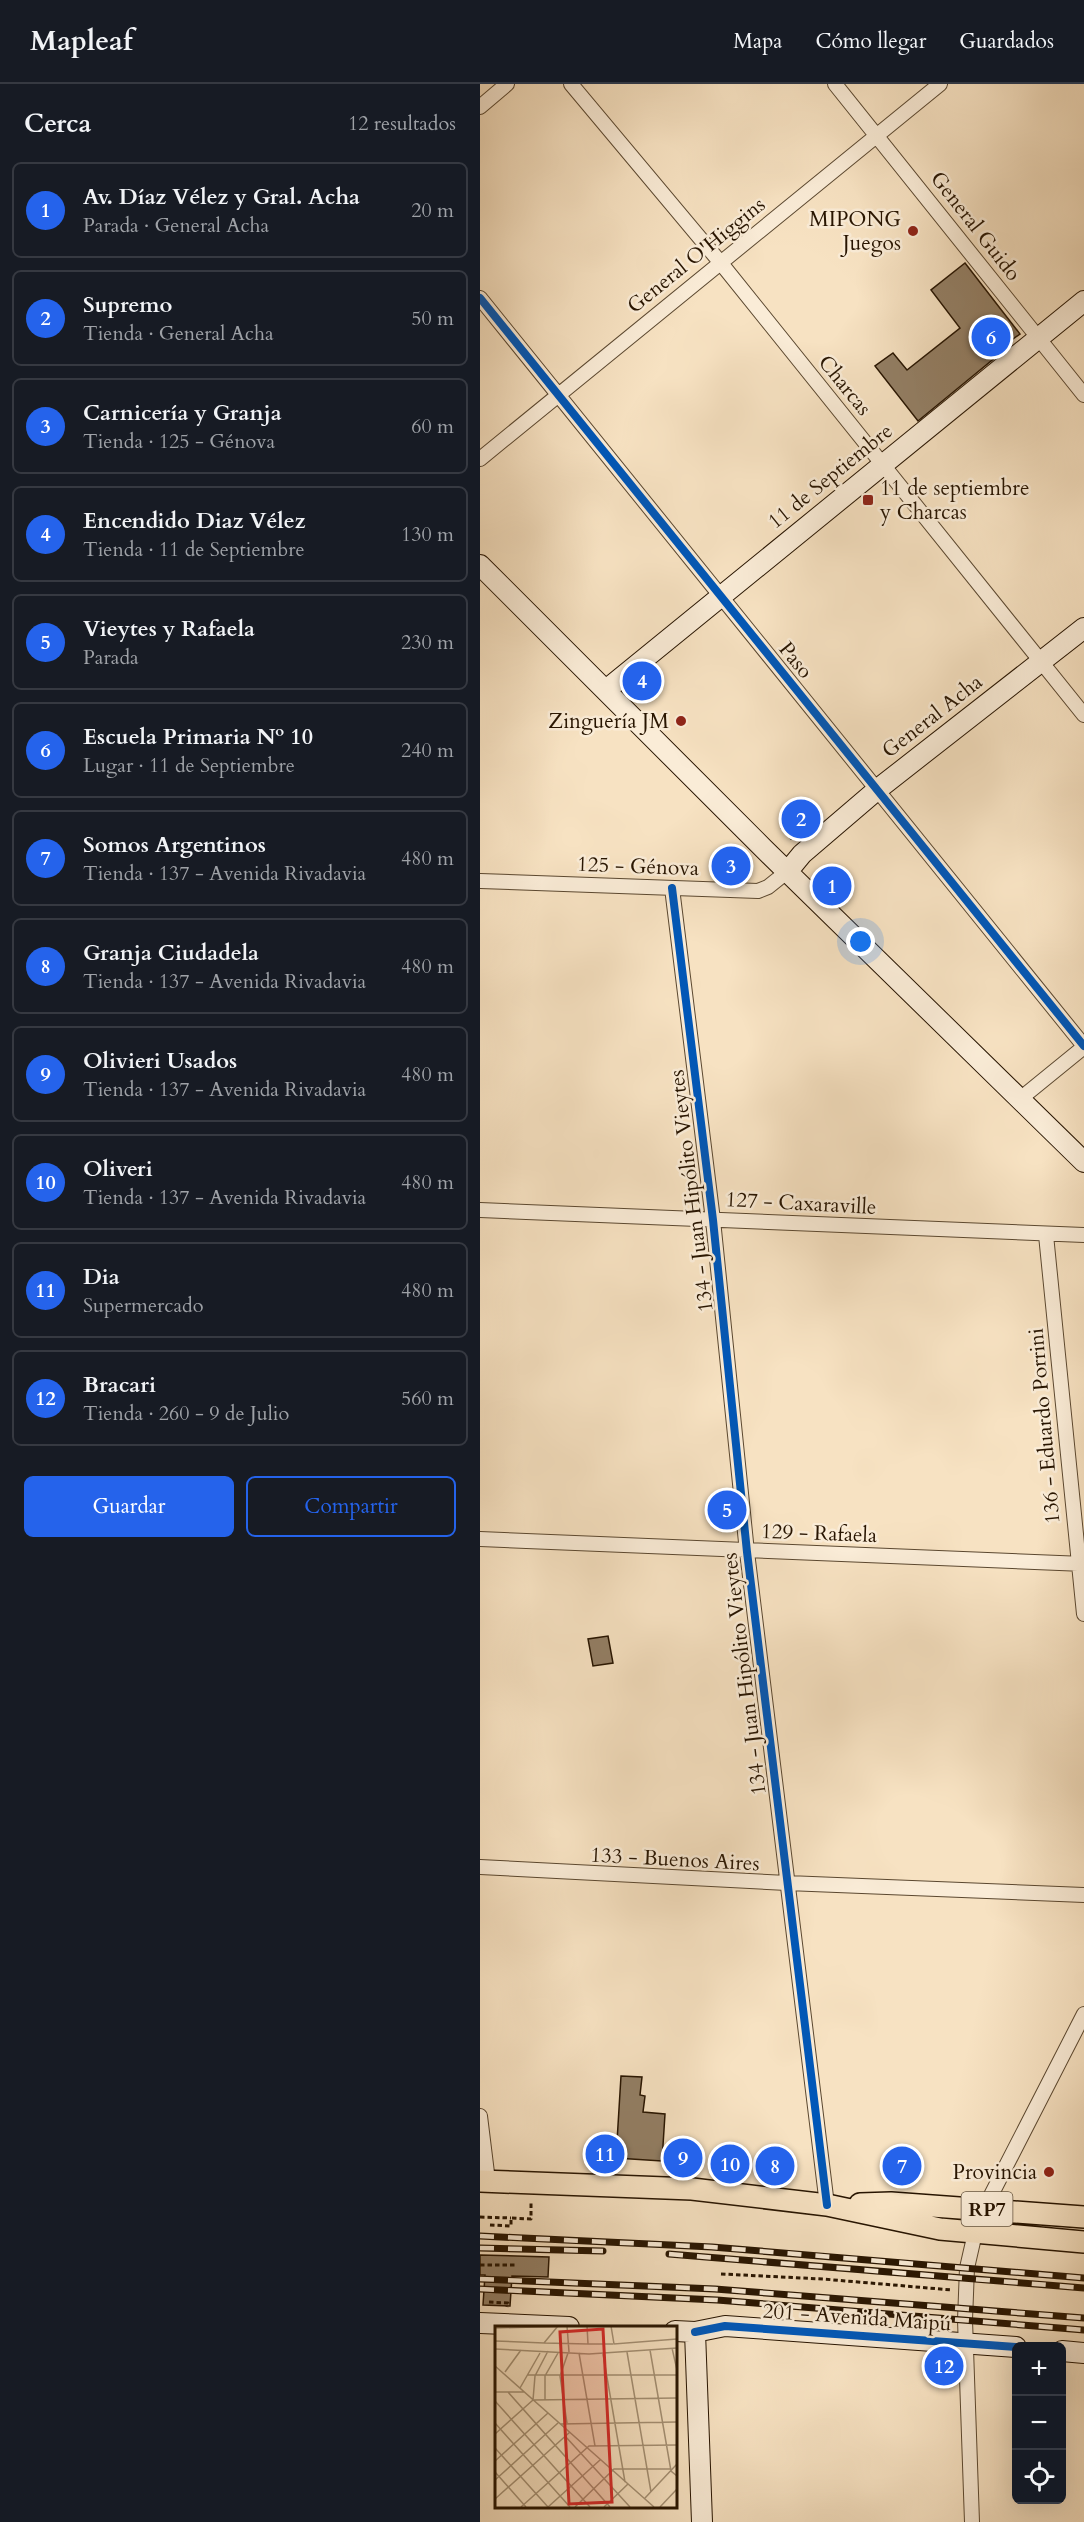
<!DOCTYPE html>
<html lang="es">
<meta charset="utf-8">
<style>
body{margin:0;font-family:Cardo,serif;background:#242831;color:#f1f3f6}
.controls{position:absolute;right:18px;bottom:18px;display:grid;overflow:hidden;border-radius:9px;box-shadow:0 6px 24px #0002}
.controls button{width:54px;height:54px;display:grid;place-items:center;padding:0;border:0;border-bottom:2px solid #363941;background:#171b24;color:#f1f3f6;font:30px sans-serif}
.you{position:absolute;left:381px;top:858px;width:21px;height:21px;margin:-15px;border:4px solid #fff;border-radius:50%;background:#1a73e8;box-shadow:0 0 0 9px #1a73e833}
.badge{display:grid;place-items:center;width:39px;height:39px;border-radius:50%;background:#2563eb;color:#fff;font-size:20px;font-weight:700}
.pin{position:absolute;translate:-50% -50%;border:3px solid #fff;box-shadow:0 2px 6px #0006}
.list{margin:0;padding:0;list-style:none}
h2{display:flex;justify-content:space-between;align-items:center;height:78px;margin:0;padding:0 24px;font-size:26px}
h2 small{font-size:20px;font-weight:400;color:#9ea1a6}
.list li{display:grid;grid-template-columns:39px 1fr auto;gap:18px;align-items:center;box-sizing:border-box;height:96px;margin:0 12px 12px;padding:0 12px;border:2px solid #363941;border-radius:9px}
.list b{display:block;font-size:22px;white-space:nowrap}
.list p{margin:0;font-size:20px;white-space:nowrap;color:#9ea1a6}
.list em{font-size:20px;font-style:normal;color:#9ea1a6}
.actions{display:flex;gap:12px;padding:18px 24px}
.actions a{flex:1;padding:14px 0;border:2px solid #2563eb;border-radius:9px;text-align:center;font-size:21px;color:#2563eb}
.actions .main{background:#2563eb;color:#fff}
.icon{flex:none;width:33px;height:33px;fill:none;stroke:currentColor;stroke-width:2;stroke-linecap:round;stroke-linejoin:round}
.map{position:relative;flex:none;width:604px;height:2438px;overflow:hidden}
header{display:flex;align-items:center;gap:36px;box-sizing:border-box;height:84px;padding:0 30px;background:#171b24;border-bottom:2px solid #363941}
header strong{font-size:28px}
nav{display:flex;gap:33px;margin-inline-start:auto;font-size:21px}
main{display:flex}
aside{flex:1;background:#171b24}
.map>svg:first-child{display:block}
.building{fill:#937f65;stroke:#271400;stroke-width:1.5}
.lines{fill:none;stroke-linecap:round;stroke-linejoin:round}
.street-casing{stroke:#5b4830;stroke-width:16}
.secondary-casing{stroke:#271400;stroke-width:22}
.primary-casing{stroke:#271400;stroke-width:24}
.path{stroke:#271400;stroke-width:3;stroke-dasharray:4.5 3;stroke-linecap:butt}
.street{stroke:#faecd7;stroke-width:14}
.secondary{stroke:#faecd7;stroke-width:20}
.primary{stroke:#f7e2c2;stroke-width:21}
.rail-casing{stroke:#271400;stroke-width:7}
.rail{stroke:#faecd7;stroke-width:4.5;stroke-dasharray:14;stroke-linecap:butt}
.cycleway-casing{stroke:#faecd7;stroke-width:11}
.cycleway{stroke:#0057b8;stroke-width:8}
.poi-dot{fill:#8f2418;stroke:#faecd7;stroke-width:2}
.labels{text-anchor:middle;stroke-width:5;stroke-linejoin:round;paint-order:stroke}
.shield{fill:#faecd7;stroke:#665540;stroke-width:1.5}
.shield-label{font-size:20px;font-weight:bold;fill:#271400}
.poi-label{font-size:21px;fill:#271400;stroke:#faecd7;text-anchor:end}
.street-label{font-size:21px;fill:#271400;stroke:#faecd7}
.inset-road{fill:none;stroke:#a49074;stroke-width:1.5}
.view{fill:#d62828;fill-opacity:0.15;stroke:#d62828;stroke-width:3}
.inset-edge{fill:none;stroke:#271400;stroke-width:3}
</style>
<header>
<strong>Mapleaf</strong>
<nav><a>Mapa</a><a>Cómo llegar</a><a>Guardados</a></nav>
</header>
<main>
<aside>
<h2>Cerca<small>12 resultados</small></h2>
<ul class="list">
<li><span class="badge">1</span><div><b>Av. Díaz Vélez y Gral. Acha</b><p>Parada · General Acha</p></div><em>20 m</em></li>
<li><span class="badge">2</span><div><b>Supremo</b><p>Tienda · General Acha</p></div><em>50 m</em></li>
<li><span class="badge">3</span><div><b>Carnicería y Granja</b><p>Tienda · 125 - Génova</p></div><em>60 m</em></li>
<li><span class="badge">4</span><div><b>Encendido Diaz Vélez</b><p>Tienda · 11 de Septiembre</p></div><em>130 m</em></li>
<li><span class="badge">5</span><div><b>Vieytes y Rafaela</b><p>Parada</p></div><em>230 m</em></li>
<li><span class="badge">6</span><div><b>Escuela Primaria Nº 10</b><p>Lugar · 11 de Septiembre</p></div><em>240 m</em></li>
<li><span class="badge">7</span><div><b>Somos Argentinos</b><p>Tienda · 137 - Avenida Rivadavia</p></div><em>480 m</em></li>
<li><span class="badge">8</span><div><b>Granja Ciudadela</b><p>Tienda · 137 - Avenida Rivadavia</p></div><em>480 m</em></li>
<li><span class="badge">9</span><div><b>Olivieri Usados</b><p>Tienda · 137 - Avenida Rivadavia</p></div><em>480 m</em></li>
<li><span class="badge">10</span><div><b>Oliveri</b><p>Tienda · 137 - Avenida Rivadavia</p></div><em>480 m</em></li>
<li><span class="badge">11</span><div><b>Dia</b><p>Supermercado</p></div><em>480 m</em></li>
<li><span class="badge">12</span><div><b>Bracari</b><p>Tienda · 260 - 9 de Julio</p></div><em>560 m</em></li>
</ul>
<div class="actions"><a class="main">Guardar</a><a>Compartir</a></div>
</aside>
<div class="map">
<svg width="604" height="2438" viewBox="0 0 604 2438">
<rect width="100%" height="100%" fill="#f7e2c2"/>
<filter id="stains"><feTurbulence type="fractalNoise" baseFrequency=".00333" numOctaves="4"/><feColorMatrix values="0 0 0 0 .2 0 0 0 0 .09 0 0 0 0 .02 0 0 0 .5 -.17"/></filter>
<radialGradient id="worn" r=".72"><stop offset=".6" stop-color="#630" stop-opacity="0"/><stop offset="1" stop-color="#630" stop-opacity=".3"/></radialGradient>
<path class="building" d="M485 179 540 250 526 260 528 263 438 337 395 282 413 269 427 286 480 244 451 206Z
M322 725 337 742 320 756 311 755 301 744Z
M128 1552 133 1579 113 1582 108 1555Z
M141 1992 162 1993 160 2011 165 2012 163 2028 185 2030 182 2077 136 2074Z
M0 2171 69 2173 68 2193 32 2192 30 2222 3 2221 5 2191H0Z"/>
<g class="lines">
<g class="street-casing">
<path id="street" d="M91 0 240 178 604 631
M355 0 604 311
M0 23 27 0
M0 214 604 962
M0 375 460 0
M0 797 278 807 288 803 308 787
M192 804 233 1136 267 1468 347 2121
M540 1015 604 963
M0 1126 604 1151
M566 1151 604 1530
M0 1455 604 1480
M0 1783 307 1799 604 1811
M0 2032 8 2097
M504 2125 604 1930
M492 2438 485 2236 487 2184 495 2149"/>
</g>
<g class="secondary-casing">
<path id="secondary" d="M0 481 284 765 604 1078
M126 606 604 217
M308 787 322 770 398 705 604 544
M0 2239 89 2243
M195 2247 215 2248 245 2242 536 2263
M215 2248 222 2438
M582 2267 604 2269"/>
</g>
<g class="primary-casing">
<path id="primary" d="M0 2097 212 2105 347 2121 460 2145 604 2158
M380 2120 411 2119 604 2133"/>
</g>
<path class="path" d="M0 2133 31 2134
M10 2141 31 2142V2134L51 2135V2117
M0 2181H37
M241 2190 343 2195 472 2206
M9 2218 28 2219 27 2223"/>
<use href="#street" class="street"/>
<use href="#secondary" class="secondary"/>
<use href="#primary" class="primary"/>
<g class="rail-casing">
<path id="rail" d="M0 2152 232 2163 604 2194
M0 2164 123 2167
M189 2170 604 2204
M0 2195 235 2205 604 2234
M0 2205 237 2216 604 2246"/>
</g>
<use href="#rail" class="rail"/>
<g class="cycleway-casing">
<path id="cycleway" d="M0 214 604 962
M192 804 233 1136 267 1468 347 2121
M215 2248 245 2242 536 2263"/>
</g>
<use href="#cycleway" class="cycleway"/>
</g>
<g class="poi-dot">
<circle cx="433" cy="147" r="6"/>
<rect x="382" y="410" width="12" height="12" rx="3"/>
<circle cx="201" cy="637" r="6"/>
<circle cx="569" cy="2088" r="6"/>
</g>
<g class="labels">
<rect class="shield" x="481.5" y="2108" width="51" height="34" rx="4.5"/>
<g class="shield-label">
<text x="507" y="2132">RP7</text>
</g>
<g class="poi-label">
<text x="421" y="142">MIPONG<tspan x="421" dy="24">Juegos</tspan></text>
<text x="400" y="411" text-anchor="start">11 de septiembre<tspan x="400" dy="24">y Charcas</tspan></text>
<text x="189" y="644">Zinguería JM</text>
<text x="557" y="2095">Provincia</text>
</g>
<g class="street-label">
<text transform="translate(496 142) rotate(52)" y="7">General Guido</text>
<text transform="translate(216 171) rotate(-39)" y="7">General O'Higgins</text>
<text transform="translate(365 301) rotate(51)" y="7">Charcas</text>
<text transform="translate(350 392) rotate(-39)" y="7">11 de Septiembre</text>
<text transform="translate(316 576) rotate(51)" y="7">Paso</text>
<text transform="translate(452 632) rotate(-38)" y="7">General Acha</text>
<text transform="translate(158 782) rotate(2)" y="7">125 - Génova</text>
<text transform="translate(211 1107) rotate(-97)" y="7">134 - Juan Hipólito Vieytes</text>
<text transform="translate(321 1119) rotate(3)" y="7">127 - Caxaraville</text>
<text transform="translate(564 1342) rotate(-95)" y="7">136 - Eduardo Porrini</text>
<text transform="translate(339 1449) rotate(2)" y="7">129 - Rafaela</text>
<text transform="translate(264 1590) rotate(-97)" y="7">134 - Juan Hipólito Vieytes</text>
<text transform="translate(195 1775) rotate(3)" y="7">133 - Buenos Aires</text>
<text transform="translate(377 2233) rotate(4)" y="7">201 - Avenida Maipú</text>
</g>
</g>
<g transform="translate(15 2242)">
<rect width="182" height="182" fill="#f7e2c2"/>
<path class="inset-road" d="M72 0 74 26M116 0 119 18 182 13M0 2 77 0M0 15 49 17 63 0M49 17 93 18 92 0M93 18H118M177 22 182 44M0 23 94 28 182 22M155 24 176 145 182 150M132 26 156 166M84 27 100 120M108 28 130 156M0 40 159 181M10 46 26 24M32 49H182M25 62 45 27M0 66H29M13 66 115 181M38 74 40 50 53 25M39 74 182 72M50 74V50L63 27M0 75 95 181M0 97 75 181M72 97 65 50 73 27M65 98 182 96M0 108 38 74M70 110 135 181M0 122 53 181M0 135 53 87M0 146 31 181M0 154 63 97M150 172 182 138M0 173 75 106M26 181 94 120 182 119M53 181 105 134M80 181 119 143H175M109 181 133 158M165 181 182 163"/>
<path class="view" d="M108 3 117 176 74 178 65 6Z"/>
<rect width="182" height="182" class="inset-edge"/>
</g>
<rect width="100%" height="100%" filter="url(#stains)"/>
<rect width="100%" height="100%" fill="url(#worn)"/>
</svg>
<div class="controls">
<button>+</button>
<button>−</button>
<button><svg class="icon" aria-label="locate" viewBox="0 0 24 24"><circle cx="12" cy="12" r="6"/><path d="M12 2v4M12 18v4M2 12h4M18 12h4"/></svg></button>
</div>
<div class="you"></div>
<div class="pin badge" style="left:352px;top:802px">1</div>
<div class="pin badge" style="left:321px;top:735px">2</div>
<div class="pin badge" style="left:251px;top:782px">3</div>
<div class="pin badge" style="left:162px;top:597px">4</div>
<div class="pin badge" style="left:247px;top:1426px">5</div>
<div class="pin badge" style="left:511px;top:253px">6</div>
<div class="pin badge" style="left:422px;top:2082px">7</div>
<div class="pin badge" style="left:295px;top:2082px">8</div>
<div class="pin badge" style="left:203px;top:2074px">9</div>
<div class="pin badge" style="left:250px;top:2080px">10</div>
<div class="pin badge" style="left:125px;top:2070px">11</div>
<div class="pin badge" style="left:464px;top:2282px">12</div>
</div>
</main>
